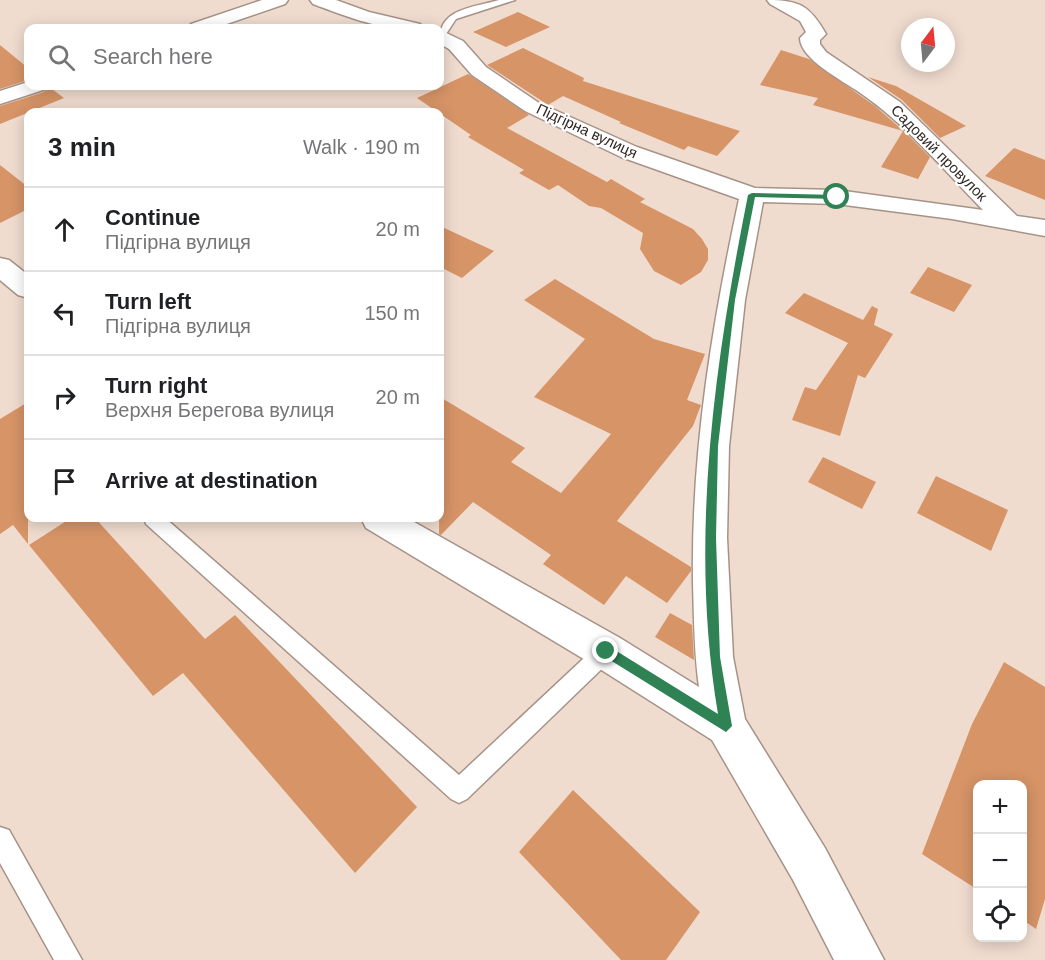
<!DOCTYPE html>
<meta charset="utf-8">
<style>
body{margin:0;font-family:Arial,sans-serif;background:#f2f2f2;color:#202124}
.controls{position:absolute;right:18px;bottom:18px;display:grid;overflow:hidden;border-radius:12px;box-shadow:0 3px 15px #0003}
.controls button{width:54px;height:54px;display:grid;place-items:center;padding:0;border:0;border-bottom:2px solid #e0e0e0;background:#fff;color:#202124;font:30px sans-serif}
.compass{position:absolute;left:901px;top:18px;width:54px;height:54px;border-radius:50%;background:#fff;box-shadow:0 3px 15px #0003;rotate:16deg}
.stop{position:absolute;width:18px;height:18px;margin:-14px;border:4px solid #2e8254;border-radius:50%;background:#fff}
.stop.end{background:#2e8254;border-color:#fff;box-shadow:0 2px 6px #0008}
.list{margin:0;padding:0;list-style:none}
h2{display:flex;justify-content:space-between;align-items:center;height:78px;margin:0;padding:0 24px;font-size:26px}
h2 small{font-size:20px;font-weight:400;color:#757577}
.list li{display:grid;grid-template-columns:39px 1fr auto;gap:18px;align-items:center;box-sizing:border-box;height:84px;padding:0 24px;border-top:2px solid #e0e0e0}
.list b{display:block;font-size:22px;white-space:nowrap}
.list p{margin:0;font-size:20px;white-space:nowrap;color:#757577}
.list em{font-size:20px;font-style:normal;color:#757577}
.icon{flex:none;width:33px;height:33px;fill:none;stroke:currentColor;stroke-width:2;stroke-linecap:round;stroke-linejoin:round}
.map{position:relative;flex:none;width:1045px;height:960px;overflow:hidden}
.search{position:absolute;background:#fff;box-shadow:0 3px 15px #0003;left:24px;top:24px;width:420px;height:66px;display:flex;align-items:center;gap:15px;box-sizing:border-box;padding:0 21px;border-radius:12px;color:#757577;font-size:22px}
.panel{position:absolute;background:#fff;box-shadow:0 3px 15px #0003;left:24px;top:108px;width:420px;height:414px;border-radius:12px}
.map>svg:first-child{display:block}
.building{fill:#d69467}
.lines{fill:none;stroke-linecap:round;stroke-linejoin:round}
.lane-casing{stroke:#a69388;stroke-width:3}
.street-casing{stroke:#a69388;stroke-width:3}
.lane{fill:#fff;fill-rule:evenodd}
.street{fill:#fff;fill-rule:evenodd}
.route{fill:#2e8254}
.labels{text-anchor:middle;stroke-width:4.5;stroke-linejoin:round;paint-order:stroke}
.far-street-label{font-size:15px;fill:#302824;stroke:#fff}
</style>
<div class="map">
<svg width="1045" height="960" viewBox="0 0 1045 960">
<rect width="100%" height="100%" fill="#f0dccf"/>
<path class="building" d="M518 12 550 27 506 47 473 32Z
M0 45 28 68V80L0 89Z
M523 48 584 78 583 81 740 131 717 156 688 146 684 150 619 123 621 122 563 96 548 105 487 65Z
M781 50 809 59 875 106 907 134 930 157 918 179 881 167 903 131 813 105 818 98 760 85Z
M468 74 529 115 507 128 607 182 611 179 645 199 640 202 693 229 702 239 708 249V260L701 272 681 285 654 271 640 249 643 233 601 208 589 206 558 185 549 190 519 173 524 170 468 137 471 135 417 98Z
M868 77 896 86 966 126 940 138 902 100Z
M48 86 64 98 0 124V106L44 92Z
M1014 148 1045 160V200L985 176Z
M0 165 28 187V209L0 223Z
M440 226 494 251 462 278 440 267Z
M928 267 972 285 954 312 910 293Z
M555 279 654 339 705 354 687 400 701 405 693 426 617 521 691 567V571L667 603 626 576 604 605 543 564 551 555 473 502 441 535 439 534 440 397 525 448 511 462 561 493 611 434 534 397 585 339 524 300Z
M804 293 863 320 872 306 878 309 874 325 893 334 865 378 858 375 840 436 792 420 805 387 816 390 848 343 785 313Z
M28 402V544L13 525 0 534V419Z
M823 457 876 482 862 509 808 482Z
M936 476 1008 510 991 551 917 513Z
M71 518H95L205 639 235 615 417 807 355 873 183 673 153 696 29 545Z
M670 613 692 625 694 660 655 637Z
M1004 662 1045 687V899L1036 929 1023 920V784H978V890L922 854 972 724Z
M573 790 700 912 666 960H621L519 852Z"/>
<g class="lines">
<g class="lane-casing">
<path id="lane" d="M499 0H515L456 19 444 37 440 38C440 8 476 7 499 0Z
M144 518H165L459 775 599 644 606 641 613 644 616 651 613 658 467 799 459 803 451 799 146 524Z
M0 827 9 830 82 960H54L0 863Z"/>
</g>
<g class="street-casing">
<path id="street" d="M262 0H288L285 4 215 28H189L191 24Z
M310 0H336L369 12 420 24 422 28C384 32 348 17 313 4Z
M767 0C800 0 810 6 826 34L820 40V44L826 52 900 102 1017 216 1045 220V236L952 219 837 204 763 202 745 300 729 446 727 538 733 657 745 719 825 848 884 960H834L793 880 712 740 592 664 366 528 361 518H407L620 638 699 687C694 652 694 617 693 582 691 452 712 325 739 199L621 157 525 111 472 75 449 49 440 44V30L463 41 486 67 539 103 637 147 755 188 837 190 983 210C943 169 906 124 859 92 843 81 800 59 800 38L806 32 800 21 770 4Z
M28 82V86H46L43 90 0 104V91Z
M0 258 9 260 28 275V298L18 295 0 280Z"/>
</g>
<use href="#lane" class="lane"/>
<use href="#street" class="street"/>
</g>
<path class="route" d="M752 193 837 195 841 197 837 199 755 197 735 300 718 446 716 538 720 657 732 726 726 732 602 655 601 651 602 647H610L718 714C689 541 714 366 748 195Z"/>
<g class="labels">
<g class="far-street-label">
<text transform="translate(587 131) rotate(25)" y="5">Підгірна вулиця</text>
<text transform="translate(939 153) rotate(45)" y="5">Садовий провулок</text>
</g>
</g>
</svg>
<div class="controls">
<button>+</button>
<button>−</button>
<button><svg class="icon" aria-label="locate" viewBox="0 0 24 24"><circle cx="12" cy="12" r="6"/><path d="M12 2v4M12 18v4M2 12h4M18 12h4"/></svg></button>
</div>
<svg class="compass" viewBox="-18 -18 36 36"><path d="M0-13l5 13h-10z" fill="#e53935"/><path d="M0 13l5-13h-10z" fill="#757577"/></svg>
<div class="stop" style="left:837px;top:197px"></div>
<div class="stop end" style="left:606px;top:651px"></div>
<div class="search"><svg class="icon" aria-label="search" viewBox="0 0 24 24"><circle cx="10" cy="10" r="6"/><path d="M15 15l6 6"/></svg>Search here</div>
<section class="panel">
<h2>3 min<small>Walk · 190 m</small></h2>
<ul class="list">
<li><svg class="icon" aria-label="ahead" viewBox="0 0 24 24"><path d="M12 20V5M6 11l6-6 6 6"/></svg><div><b>Continue</b><p>Підгірна вулиця</p></div><em>20 m</em></li>
<li><svg class="icon" aria-label="left" viewBox="0 0 24 24"><path d="M17 20v-9H6M10 6l-5 5 5 5"/></svg><div><b>Turn left</b><p>Підгірна вулиця</p></div><em>150 m</em></li>
<li><svg class="icon" aria-label="right" viewBox="0 0 24 24"><path d="M7 20v-9h11M14 6l5 5-5 5"/></svg><div><b>Turn right</b><p>Верхня Берегова вулиця</p></div><em>20 m</em></li>
<li><svg class="icon" aria-label="arrive" viewBox="0 0 24 24"><path d="M6 21V4h12l-3 4 3 4H6"/></svg><div><b>Arrive at destination</b></div></li>
</ul>
</section>
</div>
